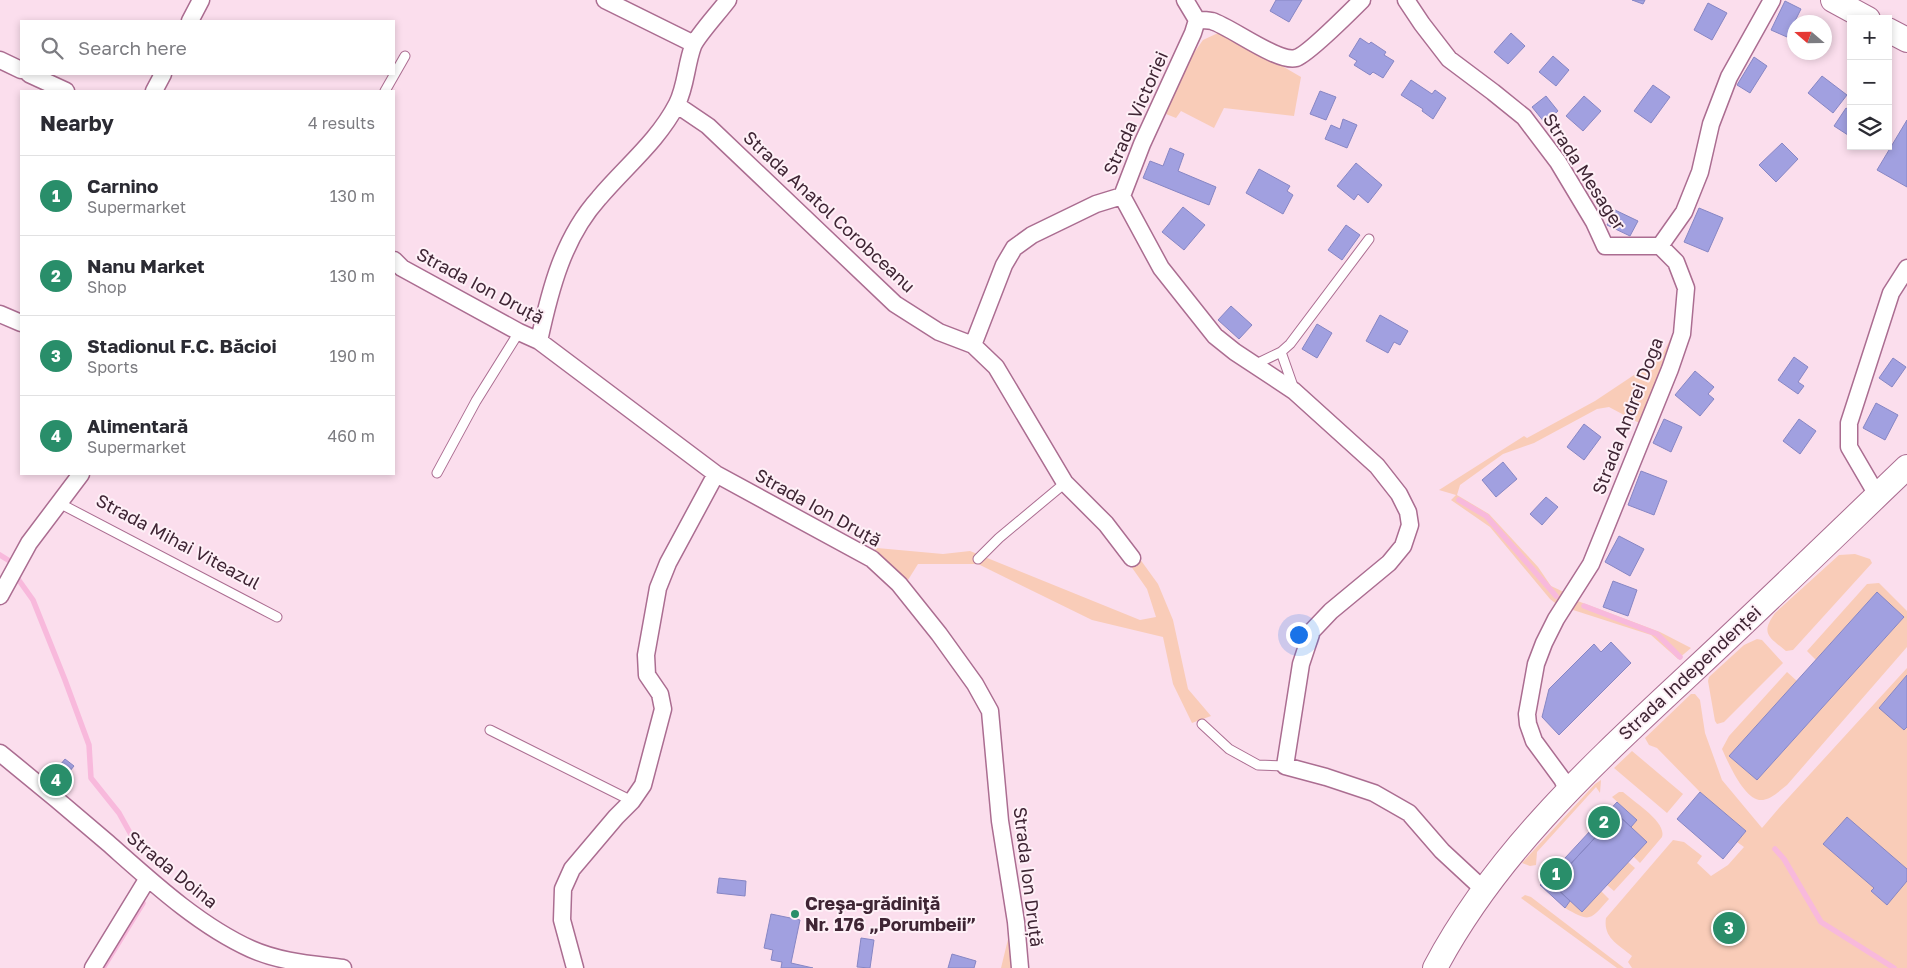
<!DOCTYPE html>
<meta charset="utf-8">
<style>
body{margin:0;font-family:"Golos Text",sans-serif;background:#f2f2f3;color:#2b2b33}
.controls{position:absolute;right:15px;top:15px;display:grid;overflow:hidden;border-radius:0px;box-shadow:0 2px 8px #0003}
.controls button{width:45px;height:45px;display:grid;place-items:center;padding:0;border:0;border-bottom:1px solid #e1e1e2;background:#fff;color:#2b2b33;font:25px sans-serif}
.compass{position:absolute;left:1787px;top:15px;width:45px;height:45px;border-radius:50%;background:#fff;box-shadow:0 2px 8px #0003;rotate:290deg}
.you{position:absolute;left:1298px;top:634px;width:18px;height:18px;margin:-12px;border:4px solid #fff;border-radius:50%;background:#1a73e8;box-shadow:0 0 0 8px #1a73e833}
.badge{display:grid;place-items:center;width:32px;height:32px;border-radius:50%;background:#298e6a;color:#fff;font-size:16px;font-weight:700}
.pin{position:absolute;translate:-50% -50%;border:2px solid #fff;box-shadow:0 1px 5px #0006}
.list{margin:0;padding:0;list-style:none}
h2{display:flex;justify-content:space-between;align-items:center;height:65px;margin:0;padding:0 20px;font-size:21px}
h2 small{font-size:16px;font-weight:400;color:#7c7c81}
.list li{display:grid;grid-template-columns:32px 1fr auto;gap:15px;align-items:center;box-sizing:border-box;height:80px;padding:0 20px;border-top:1px solid #e1e1e2}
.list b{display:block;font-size:19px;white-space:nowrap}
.list p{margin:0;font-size:16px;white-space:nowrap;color:#7c7c81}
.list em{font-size:16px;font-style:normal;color:#7c7c81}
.icon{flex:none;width:28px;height:28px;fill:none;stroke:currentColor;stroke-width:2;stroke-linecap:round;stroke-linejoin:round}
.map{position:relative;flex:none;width:1907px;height:968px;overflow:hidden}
.search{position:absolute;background:#fff;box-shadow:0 2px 8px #0003;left:20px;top:20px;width:375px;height:55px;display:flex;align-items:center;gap:12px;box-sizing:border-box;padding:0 18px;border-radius:0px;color:#7c7c81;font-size:19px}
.panel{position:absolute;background:#fff;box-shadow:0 2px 8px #0003;left:20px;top:90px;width:375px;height:385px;border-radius:0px}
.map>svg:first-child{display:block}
.green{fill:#f9ccb8}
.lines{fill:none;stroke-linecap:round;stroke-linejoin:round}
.stream{stroke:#f8b9dc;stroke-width:5.5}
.building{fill:#a1a0e0;stroke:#8786c4}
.lane-casing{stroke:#ab6d91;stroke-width:11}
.street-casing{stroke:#ab6d91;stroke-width:19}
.secondary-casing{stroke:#ab6d91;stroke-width:26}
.lane{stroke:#fff;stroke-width:9}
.street{stroke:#fff;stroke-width:16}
.secondary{stroke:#fff;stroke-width:24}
.poi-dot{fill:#298e6a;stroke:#fef0f7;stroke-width:2}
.labels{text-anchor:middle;stroke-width:4;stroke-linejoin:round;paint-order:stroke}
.street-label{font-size:18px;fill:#3f2534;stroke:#fef0f7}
.poi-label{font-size:18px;font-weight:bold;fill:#3f2534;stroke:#fef0f7;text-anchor:start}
</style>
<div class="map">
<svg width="1907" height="968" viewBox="0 0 1907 968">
<rect width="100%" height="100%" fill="#fbdeed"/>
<path class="green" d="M1218 33 1232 37 1301 77 1294 116 1224 108 1214 128 1181 111 1176 118 1166 114 1184 67 1203 40Z
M1673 334 1670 357 1641 424 1609 407 1597 409 1534 443 1503 454 1460 485 1457 495 1489 514 1538 567 1551 586 1568 594 1559 606 1550 599 1490 527 1451 500 1456 495 1439 490 1524 436 1527 438 1595 401 1661 357Z
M877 548 943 554 970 551 1140 620 1156 617 1147 589 1128 562 1137 555 1158 584 1173 620 1188 689 1211 716 1192 723 1173 684 1163 637 1092 620 978 564H918L908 580 872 552Z
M1855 554 1870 559 1872 563 1793 650 1786 651C1769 637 1760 634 1775 613L1839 555Z
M1879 583 1907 611V647L1787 785C1779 791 1770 801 1759 800 1743 797 1728 762 1722 749L1729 736 1787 672 1797 681 1729 756 1757 780 1904 617 1877 592 1816 660 1807 651 1867 584Z
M1575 600 1660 632 1691 648 1678 659 1651 635 1570 609Z
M1757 639 1762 640 1783 663 1724 722 1717 724 1715 721 1708 681 1709 677 1744 645Z
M1907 668V968H1632L1628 962 1632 956C1618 944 1603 938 1606 918L1673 840 1684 842 1702 856 1697 863 1711 876 1728 865 1744 847 1737 842 1746 831 1700 792 1657 748 1649 745 1645 738 1691 694H1695L1700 700 1705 733 1722 780 1762 828 1779 808Z
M1632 751 1683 794 1667 813 1614 768Z
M1601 780 1600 793 1596 787 1537 852 1536 865 1530 866 1522 863 1595 784Z
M1619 792H1623C1634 802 1667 822 1662 837L1640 863 1633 856 1631 827 1637 820 1612 797Z
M1628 862 1635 868 1614 891 1607 885Z
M1601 891 1609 899C1590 920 1591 923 1565 908L1570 901Z
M1525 895 1531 897 1624 968H1617L1521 898Z
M1010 931 1012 968H1001Z"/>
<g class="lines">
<path class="stream" d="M1459 500 1486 516 1556 596
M0 555 8 560
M18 579 33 600 65 680 89 745 91 778 119 813 139 849
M1584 606 1657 634 1680 657
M1775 849 1784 859 1821 922 1894 968
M103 968 143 903"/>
</g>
<path class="building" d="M1276 0H1302L1289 22 1270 11Z
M1632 0H1645L1643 4Z
M1785 1 1801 9 1787 37 1771 30Z
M1708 3 1727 13 1712 40 1694 30Z
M1511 33 1525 46 1508 64 1494 52Z
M1360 38 1369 44 1371 42 1386 52 1384 55 1394 61 1383 78 1373 72 1370 75 1354 65 1357 61 1349 56Z
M1553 56 1569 70 1556 86 1539 72Z
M1754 57 1767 66 1750 93 1737 85Z
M1822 76 1847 95 1833 113 1808 93Z
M1411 80 1432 94 1435 90 1446 98 1433 119 1422 111 1423 109 1401 95Z
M1653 85 1670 97 1651 123 1634 111Z
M1320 91 1336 97 1326 120 1310 114Z
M1546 96 1558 111 1545 123 1532 107Z
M1584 96 1601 111 1583 131 1566 116Z
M1846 108 1851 111V137L1834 126Z
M1343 119 1357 125 1347 148 1325 139 1331 125 1340 129Z
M1907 120V187L1877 170Z
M1782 143 1798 159 1776 182 1759 165Z
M1170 148 1184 154 1178 171 1216 187 1209 205 1143 178 1150 161 1163 166Z
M1356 163 1382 185 1368 203 1358 194 1354 200 1337 186Z
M1259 169 1290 186 1287 191 1293 195 1283 214 1246 193Z
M1183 207 1205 225 1184 250 1162 232Z
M1699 208 1723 218 1708 252 1684 242Z
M1615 210 1638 221 1630 236 1607 225Z
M1346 225 1360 235 1342 260 1328 250Z
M1231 306 1252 325 1239 339 1218 320Z
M1380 315 1408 331 1400 345 1394 342 1388 353 1366 341Z
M1317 324 1332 333 1317 358 1302 349Z
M1794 357 1808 367 1798 382 1804 386 1798 394 1778 380Z
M1893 358 1906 367 1892 387 1879 378Z
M1695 371 1714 387 1708 394 1714 399 1700 416 1675 395Z
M1876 403 1898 415 1885 440 1863 428Z
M1664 419 1682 427 1671 452 1653 443Z
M1799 419 1816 431 1800 454 1783 441Z
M1584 424 1601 437 1584 460 1567 447Z
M1503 462 1517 479 1496 497 1482 480Z
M1641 471 1667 481 1654 515 1628 505Z
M1546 497 1558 507 1542 525 1530 514Z
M1619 536 1644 549 1630 576 1605 562Z
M1613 581 1637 590 1628 616 1603 607Z
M1877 592 1904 617 1757 780 1729 756Z
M1611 642 1631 663 1559 735 1542 717 1549 689 1594 644 1601 652Z
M1907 675V727L1904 730 1879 708Z
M65 759 74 766 57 787 48 780Z
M1700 792 1746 831 1723 859 1677 819Z
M1617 802 1637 820 1631 827 1617 814 1552 884 1570 901 1565 908 1540 885Z
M1617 814 1647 842 1582 912 1552 884Z
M1847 817 1907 869V881L1887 905 1871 891 1874 888 1823 844Z
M719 878 746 881 745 896 717 893Z
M771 914 800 920 791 963 813 968H781L782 962 771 960 773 950 764 948Z
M861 938 874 940 870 968 857 967Z
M952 954 976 961 974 968H948Z"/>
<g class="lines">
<g class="lane-casing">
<path id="lane" d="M385 91 405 56
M1281 352 1294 389
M1254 365 1281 352 1290 344 1369 239
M437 473 476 401 519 332
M59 503 277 617
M978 559 999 538 1065 483
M1202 724 1229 749 1258 765 1285 766
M490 730 632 801"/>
</g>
<g class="street-casing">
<path id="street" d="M605 0 694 44
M1185 0 1197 20
M1406 0 1422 24 1449 59 1493 92 1524 117 1558 162 1594 222 1605 246H1660
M1197 20C1202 20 1207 20 1212 21 1231 27 1278 63 1296 58 1307 55 1351 11 1362 0
M190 21 201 0
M0 60 21 70
M29 74 66 91
M154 91 163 74
M677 105 708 126 895 304 939 332 973 345 996 367 1065 483 1106 524 1132 558
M1122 196 1161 268 1215 336 1235 352 1294 391 1377 466 1399 494 1408 512 1410 525 1403 546 1389 563 1331 611 1312 631 1301 664 1285 766 1326 777 1374 793 1409 813 1442 851 1483 889
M1122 196 1142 144 1193 33 1197 20
M1660 246 1684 212 1700 172 1711 124 1729 77 1772 0
M394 260 402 268 519 332 539 341 716 474 872 559 899 584 939 634 975 684 990 711 1000 821 1016 922 1020 968
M0 314 21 323
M539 341C550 290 563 238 599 198 625 167 658 141 677 104 686 86 686 65 693 46 697 36 720 11 728 0
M973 345 1004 265 1014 248 1032 235 1096 204 1122 196
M1877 495 1849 447V423L1891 293 1907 268
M0 596 29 543 81 474
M0 753C36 782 72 812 108 843 151 881 198 925 251 949 280 962 312 964 343 968
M1568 791 1562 779 1534 741 1528 724 1527 714 1536 664 1544 643 1556 619 1591 564 1670 369 1682 334 1686 288 1676 262 1660 246
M93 968 148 878
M575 968 562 920 563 889 572 869 616 817 632 801 643 785 663 709 660 694 647 675 646 655 658 588 668 563 716 474"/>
</g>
<g class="secondary-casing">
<path id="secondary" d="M1833 0 1868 19
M1888 30 1907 40
M1435 968C1498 849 1597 761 1694 670 1766 603 1836 535 1907 467"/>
</g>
<use href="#lane" class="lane"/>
<use href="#street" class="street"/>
<use href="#secondary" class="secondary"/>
</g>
<circle class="poi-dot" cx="795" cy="914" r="5"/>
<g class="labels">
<g class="street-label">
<text transform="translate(1136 113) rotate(-66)" y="6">Strada Victoriei</text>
<text transform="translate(1584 172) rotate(57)" y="6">Strada Mesager</text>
<text transform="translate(829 212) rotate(43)" y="6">Strada Anatol Corobceanu</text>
<text transform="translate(480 286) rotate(28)" y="6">Strada Ion Druță</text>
<text transform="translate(1628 416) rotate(-69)" y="6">Strada Andrei Doga</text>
<text transform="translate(818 508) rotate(29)" y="6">Strada Ion Druță</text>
<text transform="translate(178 542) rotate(28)" y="6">Strada Mihai Viteazul</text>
<text transform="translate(1690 673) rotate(-43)" y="6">Strada Independenței</text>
<text transform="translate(172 870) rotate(39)" y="6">Strada Doina</text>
<text transform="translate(1028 877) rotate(83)" y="6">Strada Ion Druță</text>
</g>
<g class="poi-label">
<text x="805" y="910">Creşa-grădiniţă<tspan x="805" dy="21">Nr. 176 „Porumbeii”</tspan></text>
</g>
</g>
</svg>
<div class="controls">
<button>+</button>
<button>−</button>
<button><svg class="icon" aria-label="layers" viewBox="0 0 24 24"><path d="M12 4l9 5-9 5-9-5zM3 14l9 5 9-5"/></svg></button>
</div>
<svg class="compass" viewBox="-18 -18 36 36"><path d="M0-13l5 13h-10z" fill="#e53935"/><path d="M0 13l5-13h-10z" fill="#7c7c81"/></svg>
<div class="you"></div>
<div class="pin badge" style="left:1556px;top:874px">1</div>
<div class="pin badge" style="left:1604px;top:822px">2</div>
<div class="pin badge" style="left:1729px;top:928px">3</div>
<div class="pin badge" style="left:56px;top:780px">4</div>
<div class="search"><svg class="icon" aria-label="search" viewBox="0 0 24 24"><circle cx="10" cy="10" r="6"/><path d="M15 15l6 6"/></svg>Search here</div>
<section class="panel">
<h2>Nearby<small>4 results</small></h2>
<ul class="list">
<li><span class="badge">1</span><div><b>Carnino</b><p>Supermarket</p></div><em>130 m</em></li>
<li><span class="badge">2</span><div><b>Nanu Market</b><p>Shop</p></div><em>130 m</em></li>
<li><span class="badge">3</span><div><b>Stadionul F.C. Băcioi</b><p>Sports</p></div><em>190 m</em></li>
<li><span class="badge">4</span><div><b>Alimentară</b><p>Supermarket</p></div><em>460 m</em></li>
</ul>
</section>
</div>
